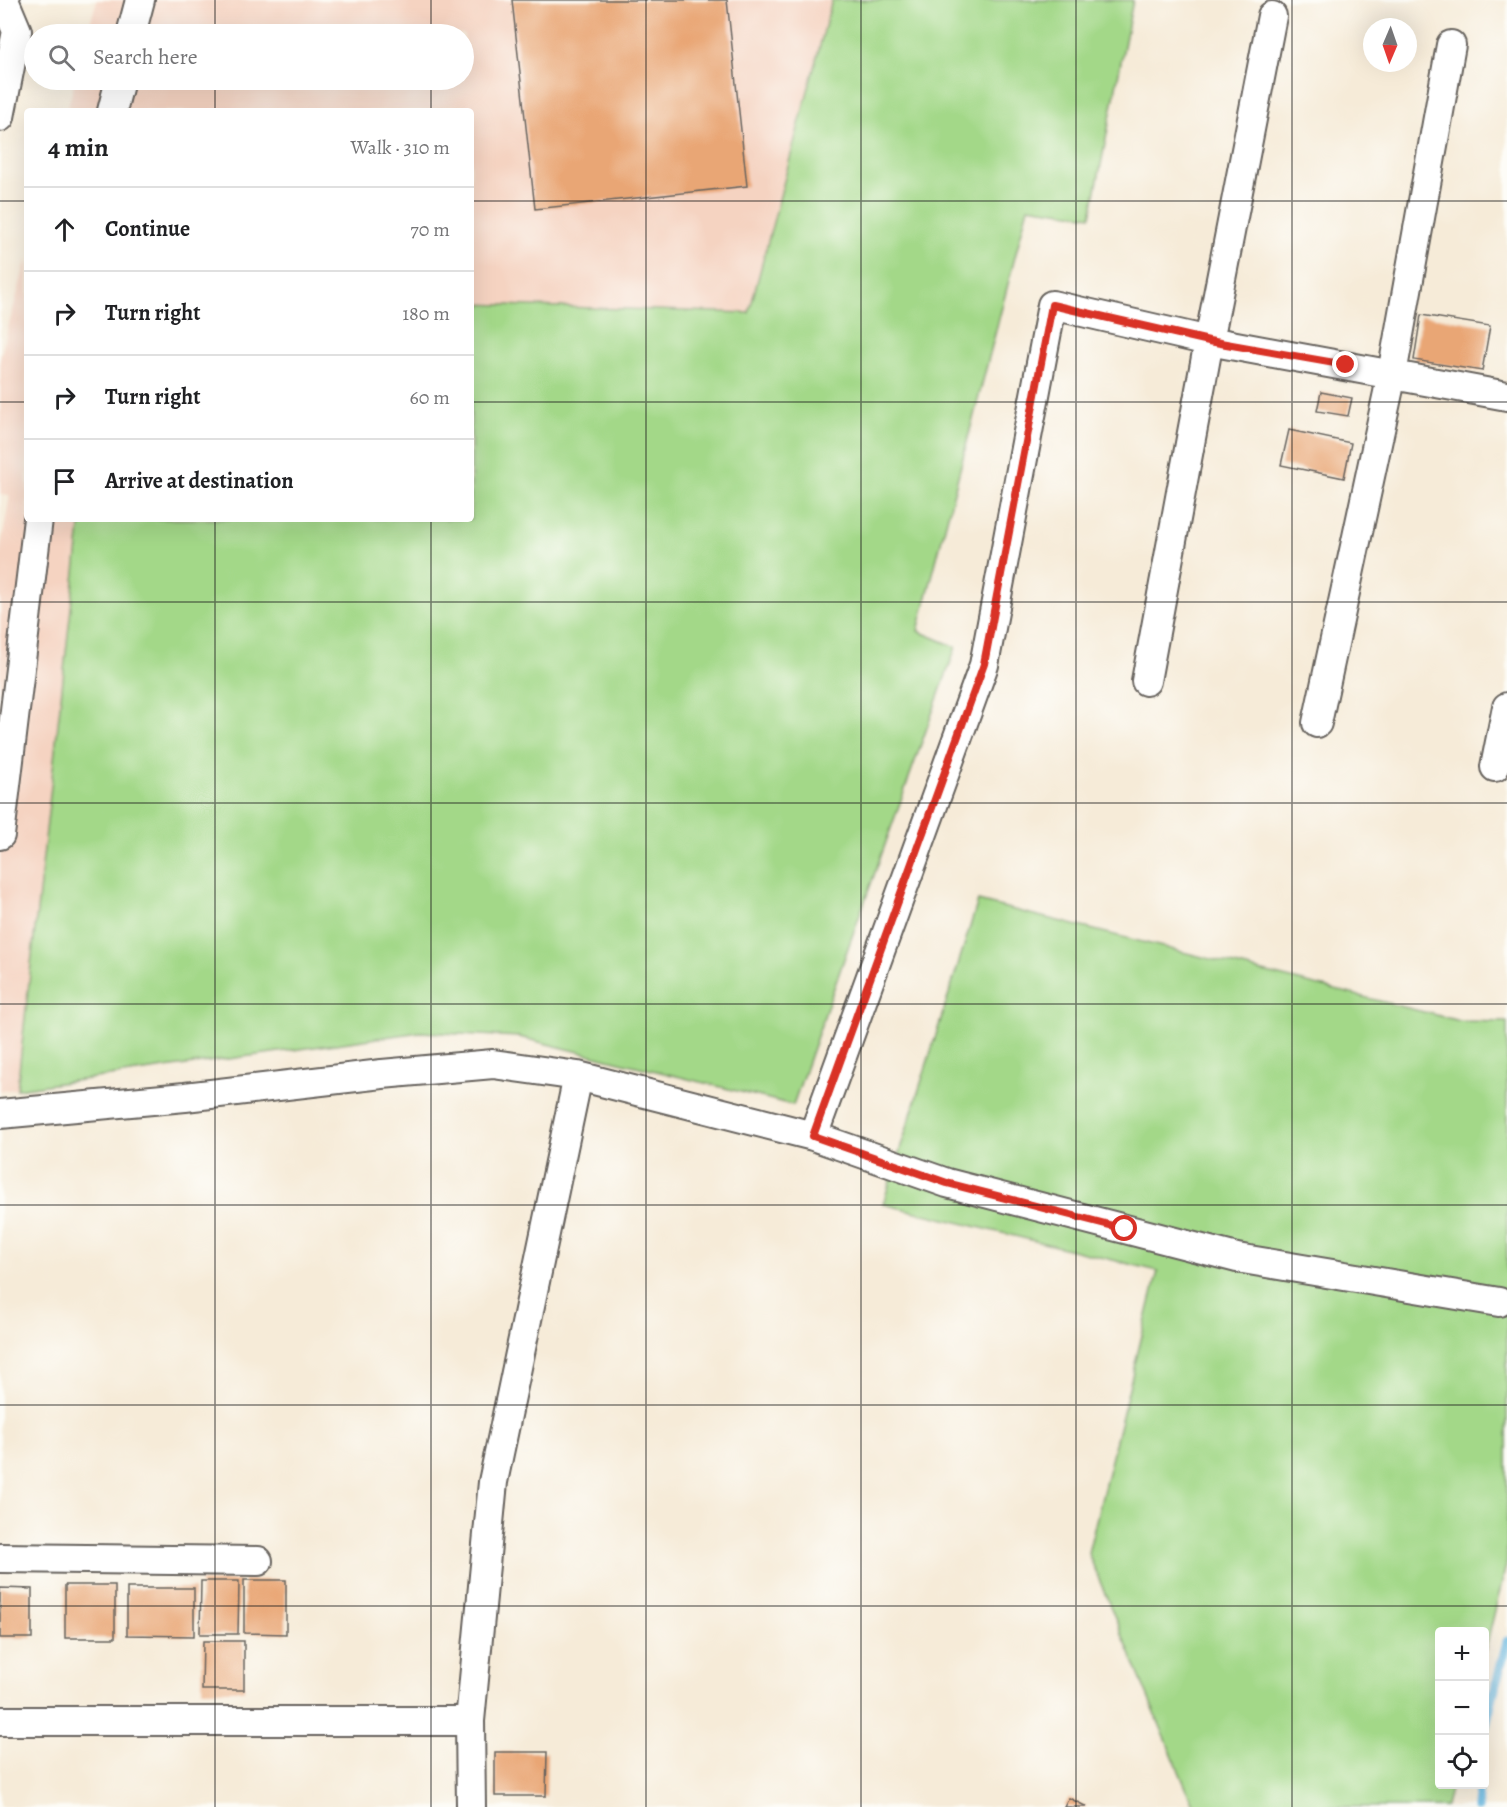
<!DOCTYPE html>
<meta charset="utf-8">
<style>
body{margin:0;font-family:Alegreya,serif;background:#f6f6f6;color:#202124}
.controls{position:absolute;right:18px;bottom:18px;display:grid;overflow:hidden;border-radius:6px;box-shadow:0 6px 24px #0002}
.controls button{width:54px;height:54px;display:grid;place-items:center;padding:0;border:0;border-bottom:2px solid #e0e0e0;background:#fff;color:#202124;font:30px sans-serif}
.compass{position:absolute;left:1363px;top:18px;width:54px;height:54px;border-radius:50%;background:#fff;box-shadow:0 6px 24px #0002;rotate:182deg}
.stop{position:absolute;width:18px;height:18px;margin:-14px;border:4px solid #d93025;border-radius:50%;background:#fff}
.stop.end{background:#d93025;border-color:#fff;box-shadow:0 2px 6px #0008}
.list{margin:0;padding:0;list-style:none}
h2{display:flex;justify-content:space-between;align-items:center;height:78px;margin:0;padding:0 24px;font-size:26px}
h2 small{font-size:20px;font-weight:400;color:#757577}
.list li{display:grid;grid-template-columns:39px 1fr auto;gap:18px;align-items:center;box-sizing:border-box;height:84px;padding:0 24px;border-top:2px solid #e0e0e0}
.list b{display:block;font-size:22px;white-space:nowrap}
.list em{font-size:20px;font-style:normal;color:#757577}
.icon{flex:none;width:33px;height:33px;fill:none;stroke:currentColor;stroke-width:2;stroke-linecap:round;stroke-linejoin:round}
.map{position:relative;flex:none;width:1507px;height:1807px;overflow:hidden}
.search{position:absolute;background:#fff;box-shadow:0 6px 24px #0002;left:24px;top:24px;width:450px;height:66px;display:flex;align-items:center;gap:15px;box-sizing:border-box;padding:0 21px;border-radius:33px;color:#757577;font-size:22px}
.panel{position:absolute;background:#fff;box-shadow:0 6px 24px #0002;left:24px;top:108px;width:450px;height:414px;border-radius:6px}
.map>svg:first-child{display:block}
.built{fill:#f5d3c1}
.green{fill:#a3d888;stroke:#607a52;stroke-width:1.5}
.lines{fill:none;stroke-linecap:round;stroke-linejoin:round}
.stream{stroke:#66b7e1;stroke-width:9}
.building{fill:#e9a674}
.street-casing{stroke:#68645e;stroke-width:32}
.street{stroke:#fff;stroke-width:28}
.route{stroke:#d93025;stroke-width:8}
.grid{fill:none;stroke:#1c1c1c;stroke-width:1.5;stroke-opacity:0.55}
</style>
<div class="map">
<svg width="1507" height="1807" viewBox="0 0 1507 1807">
<rect width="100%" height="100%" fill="#fdfcf7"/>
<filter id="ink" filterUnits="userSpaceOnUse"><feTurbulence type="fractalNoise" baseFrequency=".0167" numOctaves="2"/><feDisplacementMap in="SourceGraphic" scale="12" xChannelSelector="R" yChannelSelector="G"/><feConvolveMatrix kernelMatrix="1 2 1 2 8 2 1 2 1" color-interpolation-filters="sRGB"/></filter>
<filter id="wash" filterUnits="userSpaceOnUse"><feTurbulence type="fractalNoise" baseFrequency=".008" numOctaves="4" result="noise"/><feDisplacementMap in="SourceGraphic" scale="24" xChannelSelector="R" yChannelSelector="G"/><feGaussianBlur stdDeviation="1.35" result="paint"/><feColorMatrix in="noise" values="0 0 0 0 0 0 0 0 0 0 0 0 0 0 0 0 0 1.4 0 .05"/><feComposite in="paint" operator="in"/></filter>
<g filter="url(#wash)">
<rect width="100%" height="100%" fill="#f6ebd8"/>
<path class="built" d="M97 0H832L749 313 471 304V111H67L75 80H464V34H87Z
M27 258V519H81L17 1089 0 1091V551L10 496 0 494V358Z"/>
<path class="green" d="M832 0H1133L1091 216 1028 207 918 631 956 647 849 945 793 1105 519 1037 420 1032 17 1089 81 519H471V304L749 313Z
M978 901 1460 1021 1507 1022V1561L1485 1652 1484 1632H1440V1784L1451 1785 1446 1807H1194L1088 1553 1158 1271 883 1204Z"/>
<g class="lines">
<path class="stream" d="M1484 1732 1507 1641
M1477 1807 1479 1784"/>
</g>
<g id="blocks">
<path class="building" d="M512 0H727L747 186 535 209Z
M1421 315 1490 326 1482 371 1414 360Z
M1321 392 1352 398 1348 416 1317 411Z
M1289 430 1351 443 1344 478 1281 465Z
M244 1580H286V1634L244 1633Z
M201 1581H239L238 1634H200Z
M65 1585H115V1638H65Z
M0 1588 32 1589V1638H0Z
M127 1588H194V1636L127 1635Z
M203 1641H244V1690H202Z
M495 1752H547L546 1796H495Z
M1069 1798 1087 1807H1064Z"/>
</g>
</g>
<g filter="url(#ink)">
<use href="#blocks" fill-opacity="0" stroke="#68645e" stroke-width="1.5"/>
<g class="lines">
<g class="street-casing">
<path id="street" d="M131 34 140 0
M112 111 120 80
M0 117 17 31 4 0
M1146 681 1209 341 1272 16
M1317 723 1392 374 1451 45
M1495 767 1507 707
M0 835 38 519
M0 1114 185 1097 382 1074 493 1064 578 1076 813 1136 947 1183 1237 1258 1499 1302
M813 1136 984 665 1052 305 1209 341 1507 396
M0 1558 258 1561
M0 1721H470L471 1807
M470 1721 493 1482 578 1076"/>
</g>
<use href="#street" class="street"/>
</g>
</g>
<g class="lines" filter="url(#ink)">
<path class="route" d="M1125 1229 947 1183 813 1136 984 664 1052 305 1209 341 1346 365"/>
</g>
<path class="grid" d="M215 0V34M431 0V34M646 0V1807M861 0V1807M1076 0V1807M1292 0V1807M215 80V111M431 80V111M0 201H27M471 201H1507M0 402H27M471 402H1507M215 519V1807M431 519V1807M0 602H1507M0 803H1507M0 1004H1507M0 1205H1507M0 1405H1507M0 1606H1507"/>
</svg>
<div class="controls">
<button>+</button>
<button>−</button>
<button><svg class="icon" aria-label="locate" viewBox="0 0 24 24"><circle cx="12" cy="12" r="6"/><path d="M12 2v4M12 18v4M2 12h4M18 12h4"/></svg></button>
</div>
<svg class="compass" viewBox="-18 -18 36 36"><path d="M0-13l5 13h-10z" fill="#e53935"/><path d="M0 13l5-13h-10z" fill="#757577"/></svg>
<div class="stop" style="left:1125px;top:1229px"></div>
<div class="stop end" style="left:1346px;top:365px"></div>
<div class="search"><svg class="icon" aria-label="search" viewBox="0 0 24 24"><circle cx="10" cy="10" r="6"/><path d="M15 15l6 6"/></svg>Search here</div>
<section class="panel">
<h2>4 min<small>Walk · 310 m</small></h2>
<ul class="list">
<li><svg class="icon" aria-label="ahead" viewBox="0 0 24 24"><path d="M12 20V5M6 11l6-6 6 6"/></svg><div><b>Continue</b></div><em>70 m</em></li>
<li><svg class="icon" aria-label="right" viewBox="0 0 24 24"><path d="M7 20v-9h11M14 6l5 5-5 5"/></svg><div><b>Turn right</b></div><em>180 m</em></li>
<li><svg class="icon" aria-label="right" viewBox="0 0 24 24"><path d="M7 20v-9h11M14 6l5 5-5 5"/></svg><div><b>Turn right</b></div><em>60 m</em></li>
<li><svg class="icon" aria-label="arrive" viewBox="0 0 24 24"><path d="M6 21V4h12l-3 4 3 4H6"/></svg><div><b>Arrive at destination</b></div></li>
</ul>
</section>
</div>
